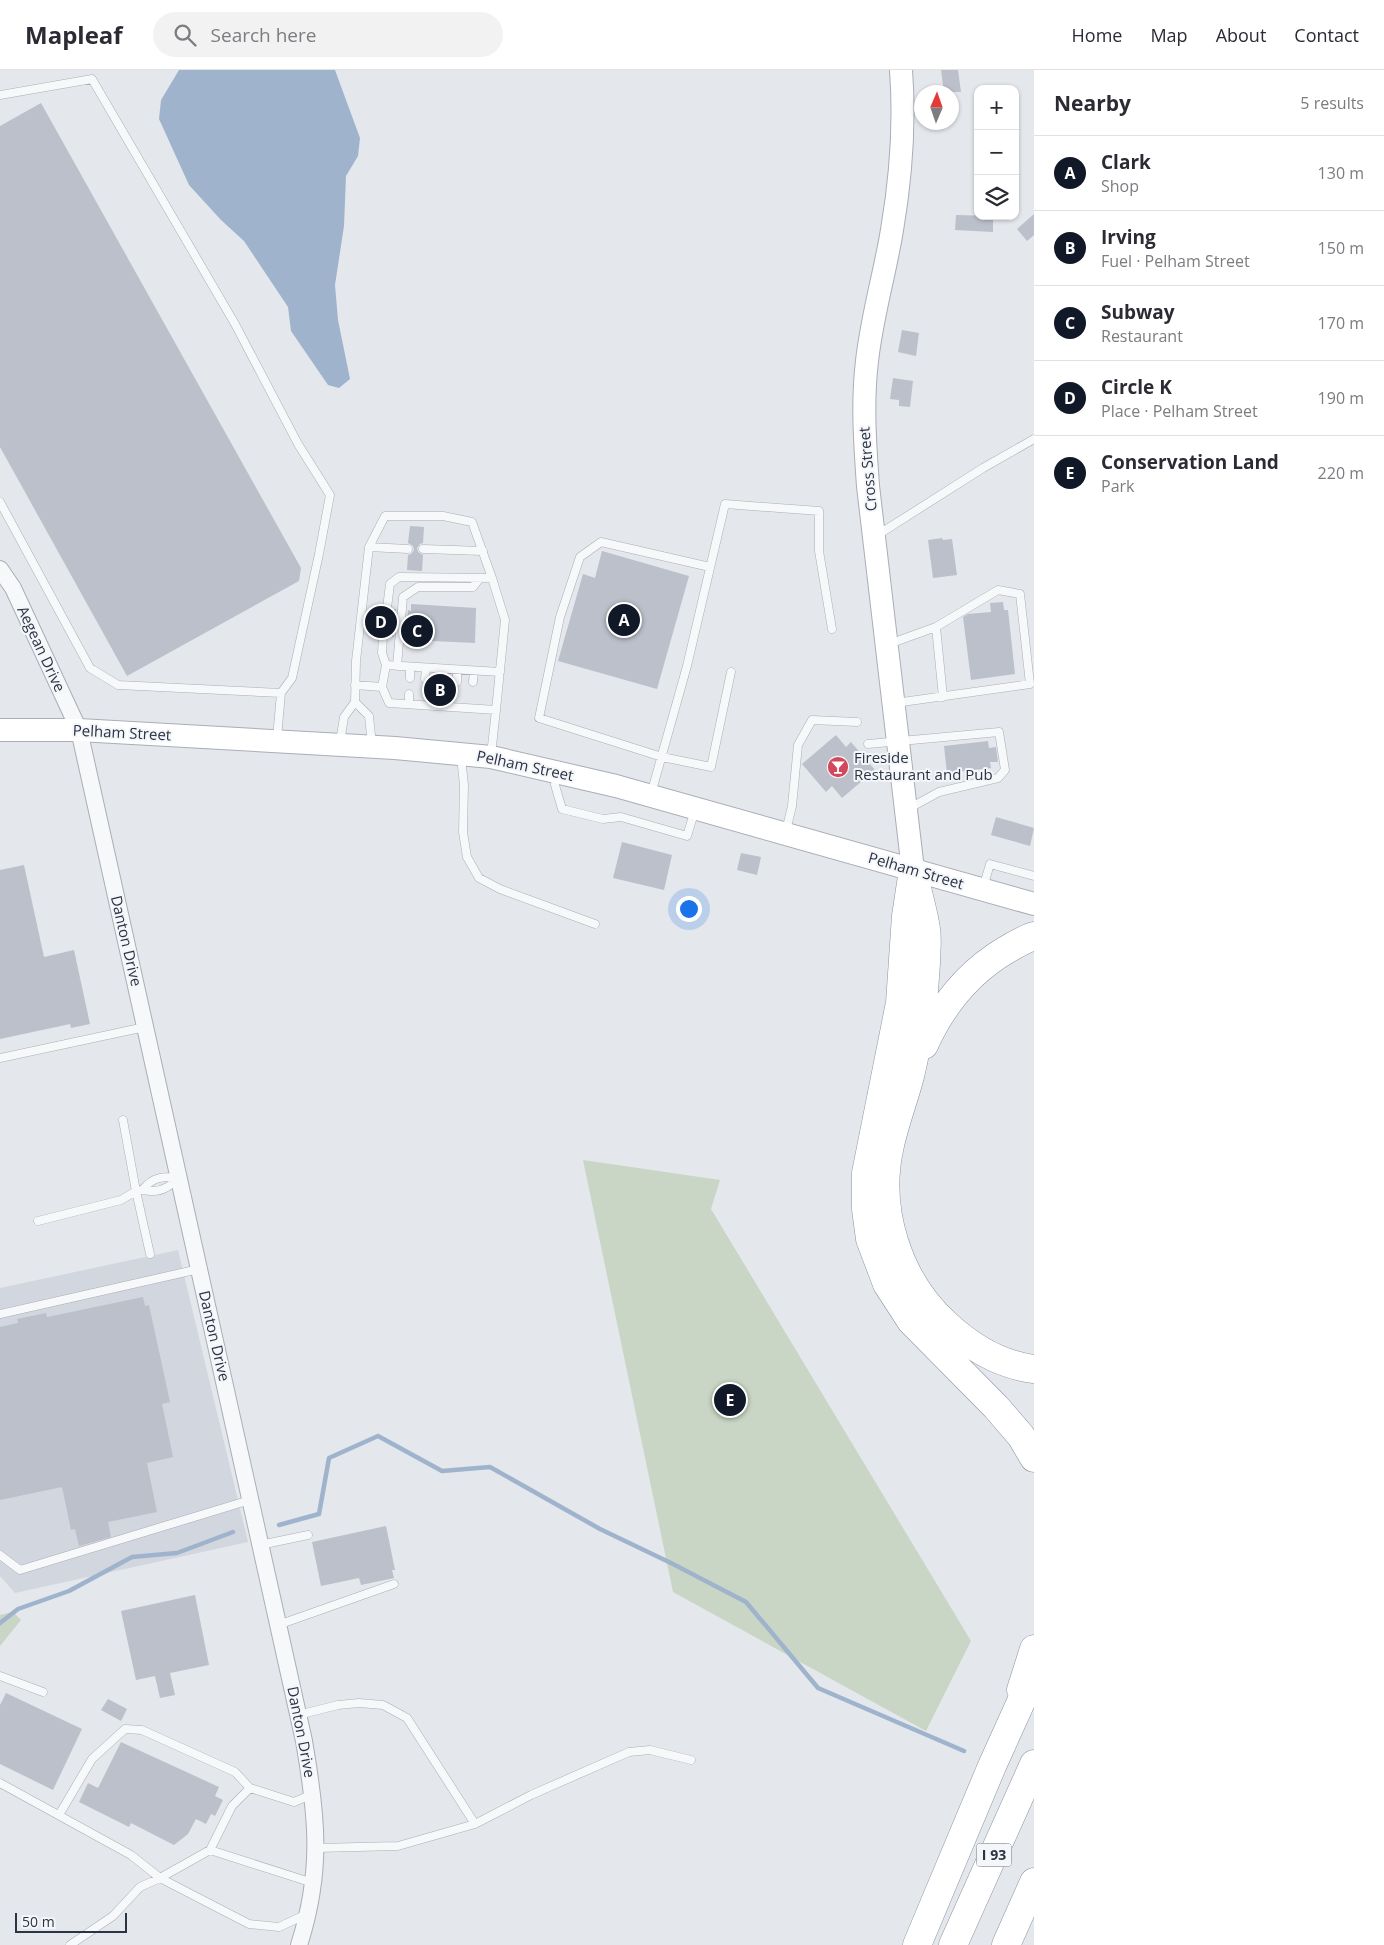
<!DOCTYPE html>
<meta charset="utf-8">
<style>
body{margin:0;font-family:"Open Sans",sans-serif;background:#f2f2f3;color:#2b2b33}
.controls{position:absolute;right:15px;top:15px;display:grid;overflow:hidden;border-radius:10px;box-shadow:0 1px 4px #0004}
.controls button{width:45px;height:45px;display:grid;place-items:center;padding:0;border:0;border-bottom:1px solid #e1e1e2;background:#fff;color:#2b2b33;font:25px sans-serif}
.compass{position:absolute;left:914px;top:15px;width:45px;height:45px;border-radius:50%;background:#fff;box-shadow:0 1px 4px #0004;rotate:2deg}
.scale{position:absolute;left:15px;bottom:12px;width:112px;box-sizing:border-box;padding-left:5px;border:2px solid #2b3445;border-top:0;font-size:14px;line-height:18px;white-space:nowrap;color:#2b3445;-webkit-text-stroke:4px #f4f6f9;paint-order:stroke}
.you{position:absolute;left:688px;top:838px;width:18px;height:18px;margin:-12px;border:4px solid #fff;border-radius:50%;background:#1a73e8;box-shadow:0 0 0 8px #1a73e833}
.badge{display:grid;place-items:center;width:32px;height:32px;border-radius:50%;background:#111827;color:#fff;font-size:16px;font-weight:700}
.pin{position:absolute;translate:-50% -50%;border:2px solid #fff;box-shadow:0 1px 5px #0006}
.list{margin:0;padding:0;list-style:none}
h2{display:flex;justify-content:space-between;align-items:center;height:65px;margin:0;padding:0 20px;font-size:21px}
h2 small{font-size:16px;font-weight:400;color:#7c7c81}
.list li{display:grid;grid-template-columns:32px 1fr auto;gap:15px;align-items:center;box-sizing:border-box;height:75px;padding:0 20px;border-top:1px solid #e1e1e2}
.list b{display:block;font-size:19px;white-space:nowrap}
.list p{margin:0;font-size:16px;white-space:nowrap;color:#7c7c81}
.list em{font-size:16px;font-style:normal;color:#7c7c81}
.icon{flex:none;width:28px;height:28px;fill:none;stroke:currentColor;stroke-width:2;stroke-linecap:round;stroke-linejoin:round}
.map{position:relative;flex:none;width:1034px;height:1875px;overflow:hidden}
header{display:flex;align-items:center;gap:30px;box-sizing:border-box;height:70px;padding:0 25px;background:#fff;border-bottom:1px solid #e1e1e2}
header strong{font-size:24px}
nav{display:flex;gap:28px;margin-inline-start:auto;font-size:18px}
.search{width:350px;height:45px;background:#f2f2f3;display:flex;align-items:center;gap:12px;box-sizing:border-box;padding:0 18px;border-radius:28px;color:#7c7c81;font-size:19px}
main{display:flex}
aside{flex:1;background:#fff}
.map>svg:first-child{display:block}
.built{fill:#d2d6de}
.green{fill:#c9d6c5}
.water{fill:#9fb4cc}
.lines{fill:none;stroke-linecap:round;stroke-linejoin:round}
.stream{stroke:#9fb4cc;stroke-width:4.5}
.building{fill:#bbc0ca}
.lane-casing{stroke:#a9aeb7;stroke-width:9}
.street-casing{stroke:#a9aeb7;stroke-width:18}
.secondary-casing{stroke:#a9aeb7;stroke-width:24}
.highway-casing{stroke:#8b94a3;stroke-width:29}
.lane{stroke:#f7f8fa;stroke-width:8}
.street{stroke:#f7f8fa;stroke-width:16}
.secondary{stroke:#fff;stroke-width:22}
.highway{stroke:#fff;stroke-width:28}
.labels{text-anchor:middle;stroke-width:4;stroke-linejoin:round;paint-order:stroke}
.shield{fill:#f4f6f9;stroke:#676e7b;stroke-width:1}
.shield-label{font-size:14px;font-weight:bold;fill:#2b3445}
.street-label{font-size:15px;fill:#2b3445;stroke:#f4f6f9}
.poi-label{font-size:15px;fill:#2b3445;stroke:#f4f6f9;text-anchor:start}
</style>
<header>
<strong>Mapleaf</strong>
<div class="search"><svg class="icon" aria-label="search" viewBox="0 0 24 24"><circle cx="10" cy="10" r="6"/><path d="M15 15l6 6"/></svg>Search here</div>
<nav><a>Home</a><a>Map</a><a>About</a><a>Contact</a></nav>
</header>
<main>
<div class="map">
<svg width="1034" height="1875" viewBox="0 0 1034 1875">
<rect width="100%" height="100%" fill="#e4e7ec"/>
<path class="built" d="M178 1180 248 1472 15 1523 0 1506V1218Z"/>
<path class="green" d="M583 1090 720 1110 711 1139 971 1571 926 1661 673 1522Z
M13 1542 21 1550 0 1576V1545Z"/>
<path class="water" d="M179 0H335L360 68 358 86 346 106 344 156 335 215 338 250 350 309 339 318 328 315 291 261 288 237 244 171 221 150 189 115 159 49 161 30Z"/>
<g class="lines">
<path class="stream" d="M279 1455 319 1444 329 1388 378 1366 442 1401 490 1397 600 1459 671 1493 746 1532 818 1618 964 1681
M0 1553 18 1539 69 1521 132 1487 177 1483 233 1462"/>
</g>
<path class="building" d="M941 0H958L961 22H944Z
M41 33 301 498 299 511 127 606 0 377V56Z
M1034 144V165L1027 171 1017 159Z
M956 145 993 146V162L955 160Z
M902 260 919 263 916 286 898 282Z
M893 308 913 311 910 337 899 336V330L890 329Z
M410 456 424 457 423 473 420 474 417 478 418 482 423 485 422 501 407 500 408 485 411 484 414 480 413 476 408 473Z
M942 468 943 470 952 469 957 505 933 508 928 470Z
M602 481 689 506 657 619 558 591 583 504 595 508Z
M1003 532 1004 540H1008L1015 604 971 610 963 547 968 544 991 542 990 533Z
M411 534 476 538 475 573 410 570V568H405L408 540 411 541Z
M373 537 381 538 383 542 387 544 393 539H396L394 567 389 566 388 563 384 560 380 561 377 565 370 564Z
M836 665 846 677 851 672 875 700 842 728 832 716 826 722 802 694Z
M988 671 989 678 996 677 998 692H990L991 698 947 703 944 676Z
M996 747 1034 758 1030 776 991 765Z
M622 772 672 785 664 820 613 808Z
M741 783 761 787 757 805 737 800Z
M24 795 44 887 74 880 90 954 71 958 70 954 0 969V800Z
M143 1227 145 1236 149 1235 170 1332 162 1334 173 1387 147 1393 157 1442 108 1452 111 1467 79 1476 75 1459 71 1460 62 1417 0 1430V1257L18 1253 17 1249 46 1243 47 1247Z
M386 1456 395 1500H392L394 1508 361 1515 359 1508 321 1516 312 1472Z
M195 1525 209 1595 170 1603 175 1625 160 1628 155 1606 136 1610 121 1541Z
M6 1623 82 1659 53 1720 0 1694V1635Z
M108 1629 127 1639 121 1651 101 1640Z
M121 1672 219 1717 215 1726 223 1730 215 1746 211 1744 206 1754 196 1749 188 1764 174 1775 131 1753 129 1757 79 1732 88 1713 98 1718Z"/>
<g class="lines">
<g class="lane-casing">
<path id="lane" d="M0 25 92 9 235 254 298 374 330 425 319 484 292 608 281 623 277 668
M0 432 90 598 118 615 281 623
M876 466 983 398 1034 369
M369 477 408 479
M423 479 483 481
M710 497 601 472 580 487 560 547 539 648 662 687 711 697 731 602
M387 538 390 514 399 507 492 508
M936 557 943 627
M383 566 382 583 386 595
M889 574 936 557 998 520 1020 524 1030 614 895 633
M397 596 403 527 418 517H473L480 508
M410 608V597
M425 609 426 598
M442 610 443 599
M457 612V600
M473 612 474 601
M355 615 382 617
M355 632 369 646 372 675
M409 634V624
M340 672 344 647 355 632 356 591 369 477 385 446H443L472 452 492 508 505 550 496 640
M868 674 999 662 1005 700 998 708 939 722 908 739
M491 685 496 640 389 633 382 617 386 595 500 602
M461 687 464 715 463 762 467 787 479 808 500 819 595 854
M556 704 555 715 562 739 603 749 621 747 687 766 695 740
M651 724 687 596 725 434 819 441V481L832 559
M786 761 792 736 798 675 812 650 857 652
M983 818 990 794 1034 806
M0 988 145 957
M143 1119C153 1107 163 1106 178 1108
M38 1151 121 1130 136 1121 123 1050
M150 1184 136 1121C142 1119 146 1121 153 1121 164 1121 171 1115 178 1108
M0 1244 199 1199
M260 1475 308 1465
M0 1485 20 1500 250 1430
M278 1555 394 1514
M0 1606 43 1622
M298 1645 338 1635 359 1633 383 1635 407 1648 475 1754 398 1776 317 1778
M0 1713 131 1785 160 1808 249 1854 279 1857 307 1844
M250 1718 232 1736 210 1780 313 1813
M59 1745 92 1689 125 1659 142 1660 235 1702 250 1718 294 1732 313 1724
M475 1754 531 1725 629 1682 650 1680 691 1690
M70 1875 113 1846 140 1817 160 1808 210 1780"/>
</g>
<g class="street-casing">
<path id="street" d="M0 499 13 518 79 660 304 1671C317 1746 323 1801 299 1875"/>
</g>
<g class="secondary-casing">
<path id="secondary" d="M901 0C905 53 901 107 892 160 885 203 872 246 867 291 862 333 865 374 868 416L913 800
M0 660H79L395 678 491 687 616 716 1034 834"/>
</g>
<g class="highway-casing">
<path id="highway" d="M913 800 906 846 900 933 866 1103V1139L870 1169 887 1214 911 1251 996 1337 1021 1366 1034 1388
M917 818C920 832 924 845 926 859 928 870 926 882 926 893 924 931 919 969 910 1006 904 1029 895 1052 890 1075 875 1139 898 1211 947 1255 971 1277 1001 1295 1034 1299
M924 975C942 935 969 902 1006 880 1015 875 1024 869 1034 866
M1021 1620 1034 1579
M917 1875 992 1696 1034 1603
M953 1875 1034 1694
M1006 1875 1034 1812"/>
</g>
<use href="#lane" class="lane"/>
<use href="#street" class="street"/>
<use href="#secondary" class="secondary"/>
<use href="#highway" class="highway"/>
</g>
<defs>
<g id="bar-disc" transform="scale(1.125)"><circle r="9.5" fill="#d1495b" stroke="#f4f6f9"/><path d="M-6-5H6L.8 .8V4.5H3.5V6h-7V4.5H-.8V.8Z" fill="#fff"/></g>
</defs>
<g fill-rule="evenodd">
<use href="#bar-disc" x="838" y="697"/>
</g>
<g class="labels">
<rect class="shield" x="976.5" y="1773.5" width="35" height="23" rx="4"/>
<g class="shield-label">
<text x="994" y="1790">I 93</text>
</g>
<g class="street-label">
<text transform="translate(868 399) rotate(-95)" y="5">Cross Street</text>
<text transform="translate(41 579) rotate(65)" y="5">Aegean Drive</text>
<text transform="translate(122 663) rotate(3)" y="5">Pelham Street</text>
<text transform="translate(525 696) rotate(12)" y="5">Pelham Street</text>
<text transform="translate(916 801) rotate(16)" y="5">Pelham Street</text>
<text transform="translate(126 871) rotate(77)" y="5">Danton Drive</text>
<text transform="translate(214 1266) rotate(77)" y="5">Danton Drive</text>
<text transform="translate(301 1662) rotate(79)" y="5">Danton Drive</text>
</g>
<g class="poi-label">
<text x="854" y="693">Fireside<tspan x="854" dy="17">Restaurant and Pub</tspan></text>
</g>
</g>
</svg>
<div class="controls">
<button>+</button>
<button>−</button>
<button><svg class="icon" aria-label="layers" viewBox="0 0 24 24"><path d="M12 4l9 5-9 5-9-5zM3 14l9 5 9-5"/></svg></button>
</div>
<svg class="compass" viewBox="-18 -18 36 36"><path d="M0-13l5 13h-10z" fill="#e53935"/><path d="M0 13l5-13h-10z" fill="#7c7c81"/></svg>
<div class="scale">50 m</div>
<div class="you"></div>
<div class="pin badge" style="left:624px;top:550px">A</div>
<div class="pin badge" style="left:440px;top:620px">B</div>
<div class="pin badge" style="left:417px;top:561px">C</div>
<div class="pin badge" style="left:381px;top:552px">D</div>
<div class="pin badge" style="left:730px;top:1330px">E</div>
</div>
<aside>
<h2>Nearby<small>5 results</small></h2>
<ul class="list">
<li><span class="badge">A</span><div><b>Clark</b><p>Shop</p></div><em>130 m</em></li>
<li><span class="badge">B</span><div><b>Irving</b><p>Fuel · Pelham Street</p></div><em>150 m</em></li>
<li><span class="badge">C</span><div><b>Subway</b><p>Restaurant</p></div><em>170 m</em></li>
<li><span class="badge">D</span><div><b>Circle K</b><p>Place · Pelham Street</p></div><em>190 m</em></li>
<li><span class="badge">E</span><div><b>Conservation Land</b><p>Park</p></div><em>220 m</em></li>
</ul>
</aside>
</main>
